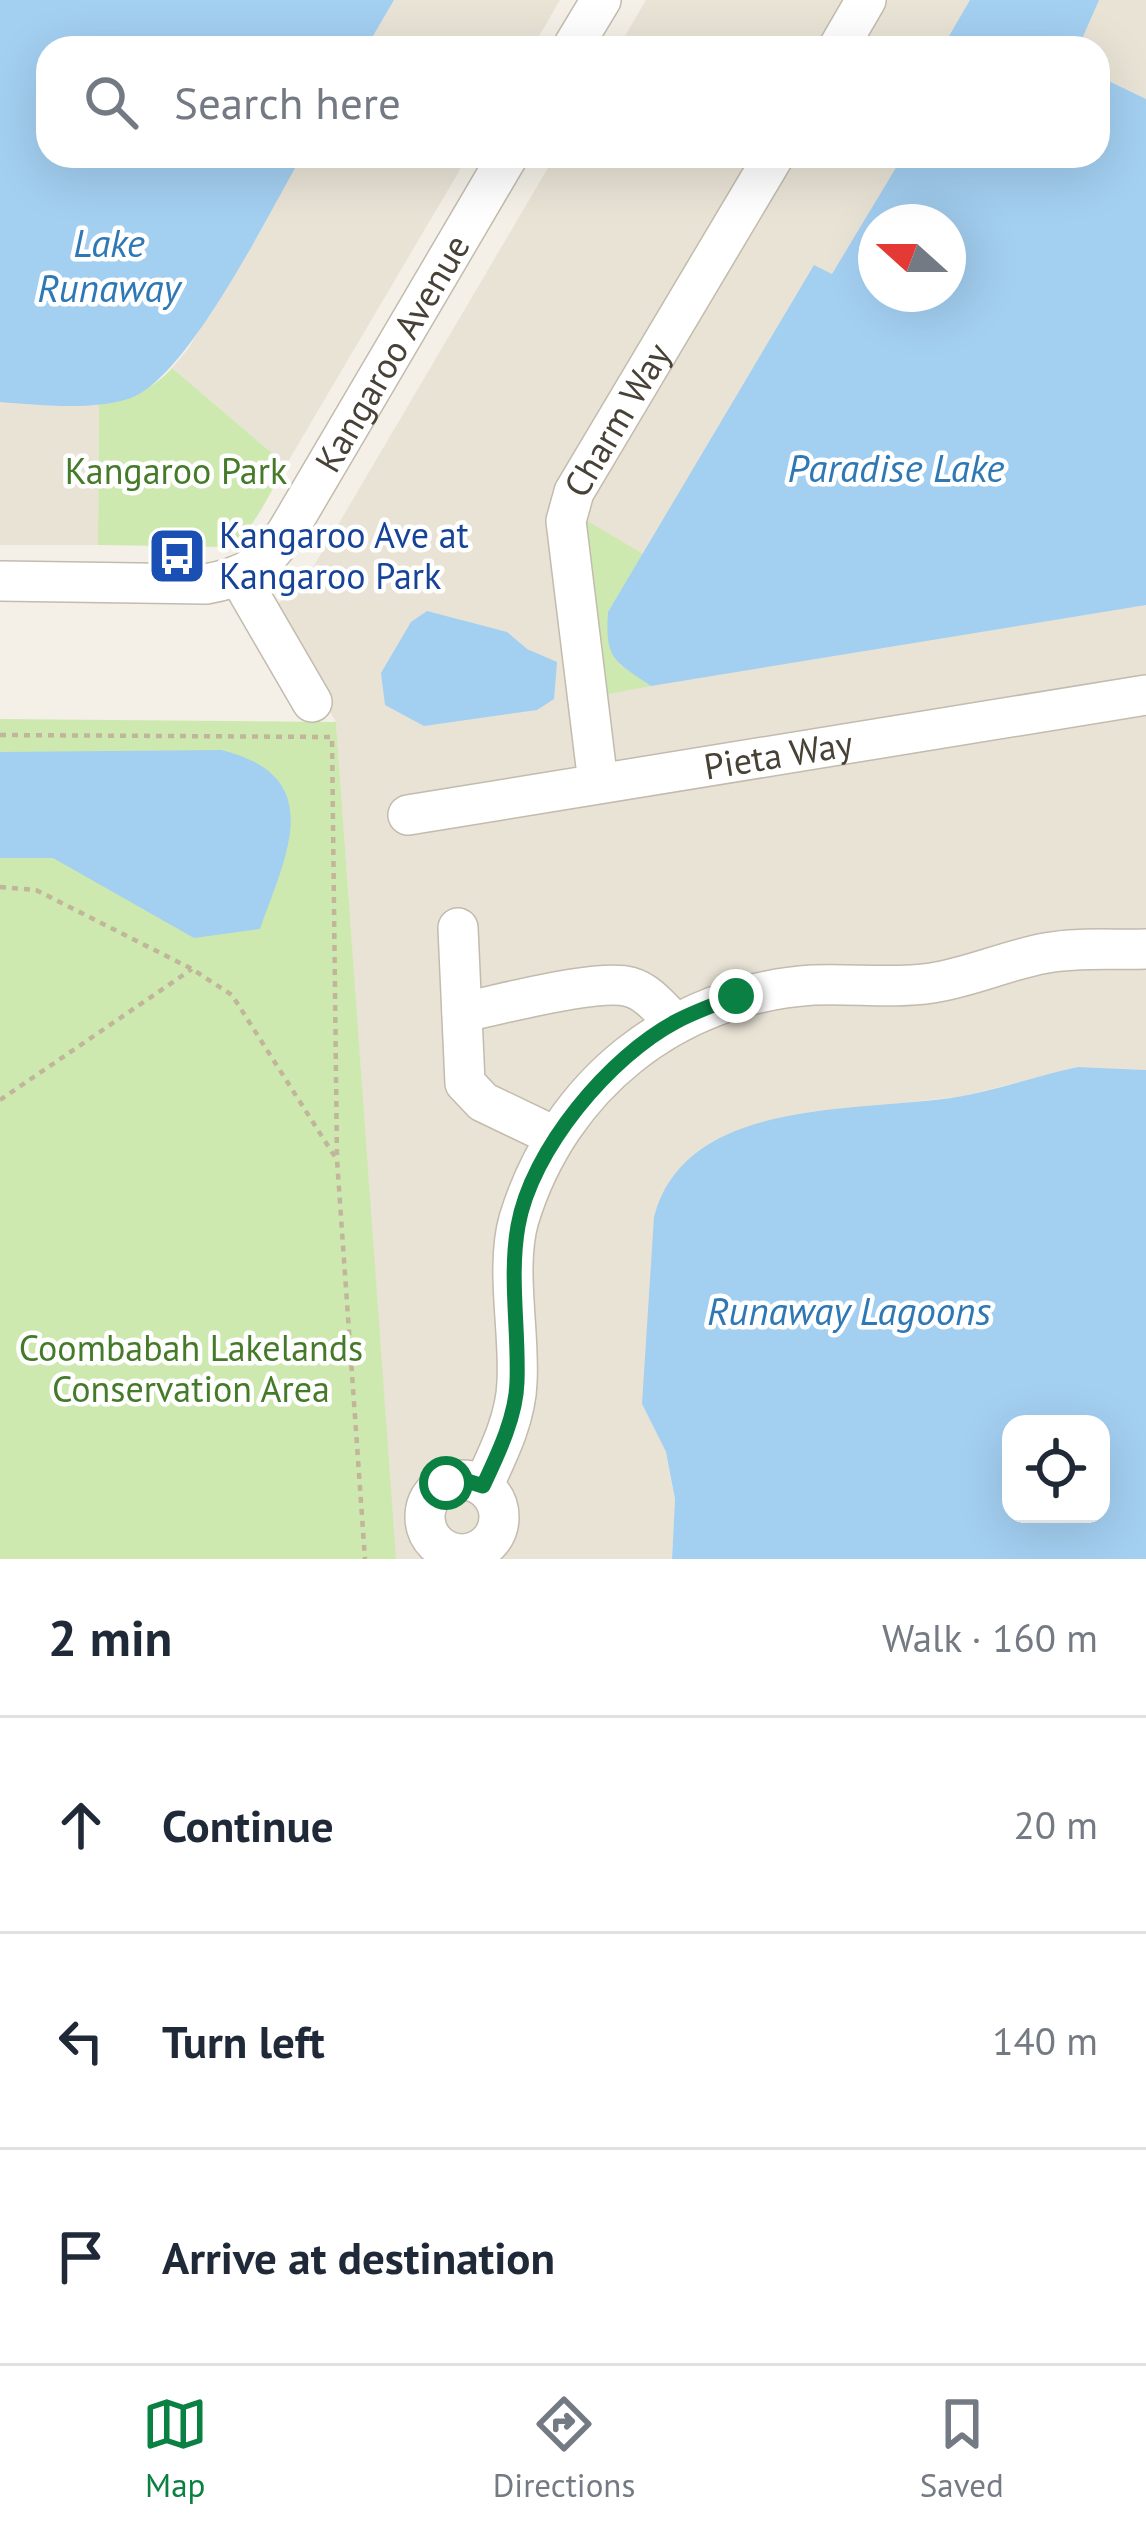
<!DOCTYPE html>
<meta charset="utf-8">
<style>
body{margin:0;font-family:"PT Sans",sans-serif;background:#f2f2f3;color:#1f2937}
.controls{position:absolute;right:36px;bottom:36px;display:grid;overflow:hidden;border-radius:24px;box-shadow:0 12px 48px #0002}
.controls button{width:108px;height:108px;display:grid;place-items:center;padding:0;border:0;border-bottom:3px solid #e0e1e3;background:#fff;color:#1f2937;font:60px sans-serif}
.compass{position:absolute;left:858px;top:204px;width:108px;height:108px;border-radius:50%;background:#fff;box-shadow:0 12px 48px #0002;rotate:291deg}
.stop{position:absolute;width:36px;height:36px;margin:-27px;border:9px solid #0b8043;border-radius:50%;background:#fff}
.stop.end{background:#0b8043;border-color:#fff;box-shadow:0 3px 12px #0008}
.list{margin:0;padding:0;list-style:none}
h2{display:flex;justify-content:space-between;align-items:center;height:156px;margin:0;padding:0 48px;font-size:51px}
h2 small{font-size:39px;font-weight:400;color:#747a83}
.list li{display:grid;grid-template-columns:78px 1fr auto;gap:36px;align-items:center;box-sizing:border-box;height:216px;padding:0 48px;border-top:3px solid #e0e1e3}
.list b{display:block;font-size:45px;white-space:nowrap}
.list em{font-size:39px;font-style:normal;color:#747a83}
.icon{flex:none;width:66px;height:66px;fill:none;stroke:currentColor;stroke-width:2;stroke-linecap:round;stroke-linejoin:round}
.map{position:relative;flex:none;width:1146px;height:1559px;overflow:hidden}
.search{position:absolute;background:#fff;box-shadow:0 12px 48px #0002;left:36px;right:36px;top:36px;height:132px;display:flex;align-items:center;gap:30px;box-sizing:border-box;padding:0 42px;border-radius:36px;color:#747a83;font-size:45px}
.sheet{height:804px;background:#fff}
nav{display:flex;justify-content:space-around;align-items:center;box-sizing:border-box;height:168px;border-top:3px solid #e0e1e3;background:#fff;font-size:33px;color:#747a83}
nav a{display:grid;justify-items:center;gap:6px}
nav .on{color:#0b8043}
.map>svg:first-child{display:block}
.residential{fill:#e8e3d5;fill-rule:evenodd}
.green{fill:#cee9b0}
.water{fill:#a3cff1;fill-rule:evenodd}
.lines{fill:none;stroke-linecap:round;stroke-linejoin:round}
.minor-casing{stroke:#c3bbad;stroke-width:42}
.path{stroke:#c1b59b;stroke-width:4.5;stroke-dasharray:6 6;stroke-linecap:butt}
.minor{stroke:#fff;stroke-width:39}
.route{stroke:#0b8043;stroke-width:15}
.labels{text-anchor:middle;stroke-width:9;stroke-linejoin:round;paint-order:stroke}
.street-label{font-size:36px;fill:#474136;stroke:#fff}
.park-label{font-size:36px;fill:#457a28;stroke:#fff}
.transit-label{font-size:36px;fill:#164399;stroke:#fff;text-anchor:start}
.water-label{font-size:39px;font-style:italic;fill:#2e78b5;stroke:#fff}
</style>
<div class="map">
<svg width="1146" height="1559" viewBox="0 0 1146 1559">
<rect width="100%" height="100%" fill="#f4f0e7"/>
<path class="residential" d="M394 0H560L532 48H366Z
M646 0H1146V1070L1078 1067 964 1096 809 1114 642 1404 666 1452 675 1499 672 1559H395L336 722 269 608 289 597 309 574 555 156H1098V48H618ZM876 222H948V294H876Z
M302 156H468L286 465 172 368 188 349Z
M0 402 99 404 98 545H0Z"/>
<path class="green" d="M172 368 286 465C269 493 255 532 226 547L98 545 99 404C128 398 152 391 172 368Z
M579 516 643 554 608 612 619 664 651 686 598 696Z
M0 719 336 722 396 1559H0Z"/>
<path class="water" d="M0 0H394L366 48H48V156H302C268 214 189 376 131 398 94 411 39 405 0 402Z
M970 0H1099L1078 48H942Z
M1098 76 1146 99V605L651 686C613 660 605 659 608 612L814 265 832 274 903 156H1098ZM876 222H948V294H876Z
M427 611 507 632 527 649 557 662 554 699 537 710 424 726 385 705 381 673 411 622Z
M221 750C328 776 287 853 260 929L194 938 53 858H0V752Z
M1078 1067 1146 1070V1559H672L675 1499 666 1452 642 1404 654 1217C685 1098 854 1112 951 1098 994 1091 1036 1076 1078 1067ZM1011 1424H1101V1514H1011Z"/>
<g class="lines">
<g class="minor-casing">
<g id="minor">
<path d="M572 48 601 0"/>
<path d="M838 48 866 0"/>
<path d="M240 578 312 702"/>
<path id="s1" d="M0 581 206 584C246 577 264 565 287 532L508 156"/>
<path id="s2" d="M598 783 566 521 574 492 774 156"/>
<path id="s3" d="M408 815 1146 695"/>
<path d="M458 928 465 1083 483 1102 554 1136"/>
<path d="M462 1012C500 1005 598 978 630 987 648 992 661 1009 674 1022"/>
<circle cx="462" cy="1517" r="37"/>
<path d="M483 1486C498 1454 516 1418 517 1382 520 1332 505 1267 519 1219 560 1085 674 994 813 985 852 983 893 989 932 983 971 977 1007 960 1046 953 1077 947 1114 950 1146 949"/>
</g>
</g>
<path class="path" d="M0 735 332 737 337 1160
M0 887 36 890 192 969 232 995 337 1160 365 1559
M0 1100 192 969"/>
<use href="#minor" class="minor"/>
</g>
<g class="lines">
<path class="route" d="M446 1483 464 1480 483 1486C498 1454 516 1417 517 1382 519 1330 509 1277 518 1226 531 1150 610 1056 677 1021 696 1011 717 1004 736 996"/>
</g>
<defs>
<g id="bus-square" transform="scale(3)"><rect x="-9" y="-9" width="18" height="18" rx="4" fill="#1a4fb4" stroke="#fff"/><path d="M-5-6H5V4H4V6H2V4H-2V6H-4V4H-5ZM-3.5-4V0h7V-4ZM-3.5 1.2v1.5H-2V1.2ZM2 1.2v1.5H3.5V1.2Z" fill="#fff"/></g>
</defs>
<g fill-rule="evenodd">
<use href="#bus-square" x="177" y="556"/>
</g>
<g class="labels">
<g class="street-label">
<text dy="13" stroke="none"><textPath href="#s1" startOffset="513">Kangaroo Avenue</textPath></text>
<text dy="13" stroke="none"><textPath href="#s2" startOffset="378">Charm Way</textPath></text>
<text dy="13" stroke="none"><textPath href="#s3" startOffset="375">Pieta Way</textPath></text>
</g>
<g class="park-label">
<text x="176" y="484">Kangaroo Park</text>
<text x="191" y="1361">Coombabah Lakelands<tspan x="191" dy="41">Conservation Area</tspan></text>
</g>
<g class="transit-label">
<text x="219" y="548">Kangaroo Ave at<tspan x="219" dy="41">Kangaroo Park</tspan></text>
</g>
<g class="water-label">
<text x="109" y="257">Lake<tspan x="109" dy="45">Runaway</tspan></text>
<text x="896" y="482">Paradise Lake</text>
<text x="849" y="1325">Runaway Lagoons</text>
</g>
</g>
</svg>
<div class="controls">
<button><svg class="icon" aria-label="locate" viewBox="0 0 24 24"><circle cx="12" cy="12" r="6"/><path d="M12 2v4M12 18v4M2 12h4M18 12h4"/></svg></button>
</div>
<svg class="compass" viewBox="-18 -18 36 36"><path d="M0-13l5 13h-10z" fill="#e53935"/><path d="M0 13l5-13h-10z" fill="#747a83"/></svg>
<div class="stop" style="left:446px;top:1483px"></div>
<div class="stop end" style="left:736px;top:996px"></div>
<div class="search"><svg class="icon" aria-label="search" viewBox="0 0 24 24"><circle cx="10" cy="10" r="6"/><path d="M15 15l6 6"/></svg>Search here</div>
</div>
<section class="sheet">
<h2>2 min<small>Walk · 160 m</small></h2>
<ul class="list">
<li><svg class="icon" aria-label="ahead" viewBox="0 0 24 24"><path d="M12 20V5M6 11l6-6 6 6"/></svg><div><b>Continue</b></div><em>20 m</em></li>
<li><svg class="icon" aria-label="left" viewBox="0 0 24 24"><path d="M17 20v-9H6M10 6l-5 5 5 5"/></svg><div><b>Turn left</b></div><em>140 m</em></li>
<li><svg class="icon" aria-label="arrive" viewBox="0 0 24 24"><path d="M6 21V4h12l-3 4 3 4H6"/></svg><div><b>Arrive at destination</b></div></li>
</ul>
</section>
<nav>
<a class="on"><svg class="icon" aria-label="map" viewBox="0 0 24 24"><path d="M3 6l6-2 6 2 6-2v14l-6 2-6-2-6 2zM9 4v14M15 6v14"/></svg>Map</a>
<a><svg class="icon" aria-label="directions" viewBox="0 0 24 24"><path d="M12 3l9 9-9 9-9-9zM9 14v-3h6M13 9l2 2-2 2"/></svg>Directions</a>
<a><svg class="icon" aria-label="saved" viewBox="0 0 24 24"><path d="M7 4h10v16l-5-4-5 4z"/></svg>Saved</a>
</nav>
